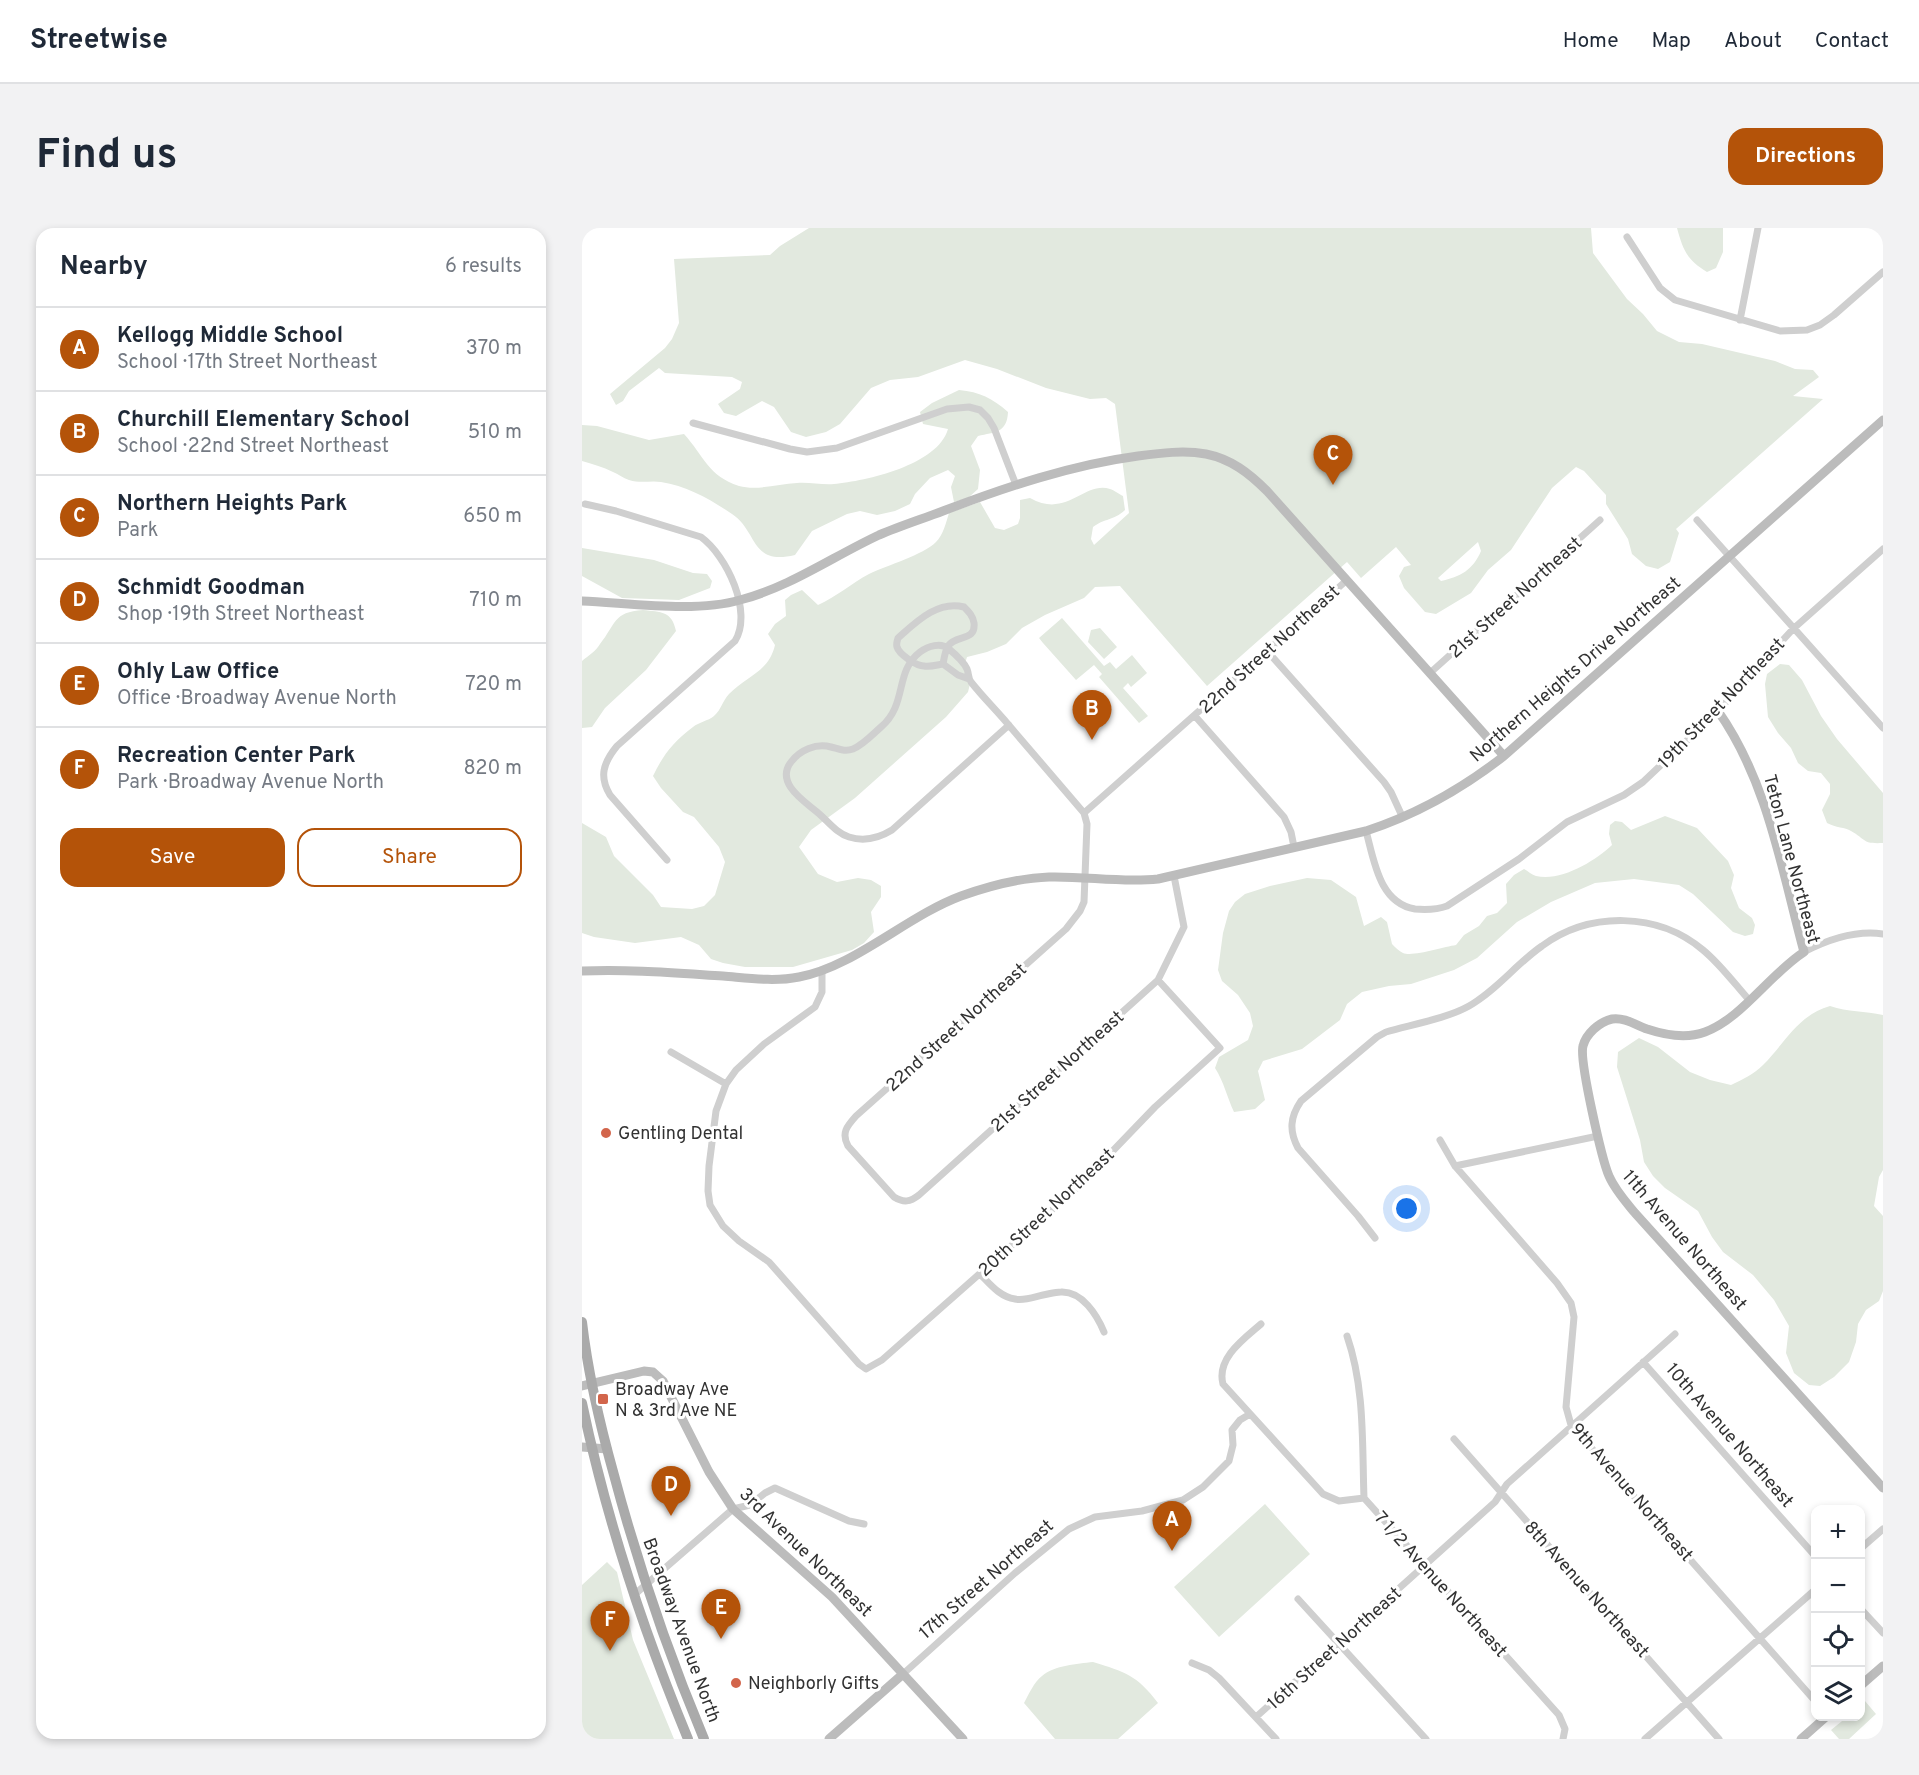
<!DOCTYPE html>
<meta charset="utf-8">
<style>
body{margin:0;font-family:Overpass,sans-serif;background:#f2f2f3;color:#1f2937}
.controls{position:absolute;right:18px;bottom:18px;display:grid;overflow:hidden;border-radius:12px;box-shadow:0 3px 9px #0003}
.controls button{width:54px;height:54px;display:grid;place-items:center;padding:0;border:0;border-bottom:2px solid #e0e1e3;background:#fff;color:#1f2937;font:30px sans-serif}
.you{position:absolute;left:825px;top:981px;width:21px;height:21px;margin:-15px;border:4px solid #fff;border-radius:50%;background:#1a73e8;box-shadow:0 0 0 9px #1a73e833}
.badge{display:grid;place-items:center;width:39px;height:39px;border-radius:50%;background:#b45309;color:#fff;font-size:20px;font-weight:700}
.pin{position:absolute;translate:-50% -50px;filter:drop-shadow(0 2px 3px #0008)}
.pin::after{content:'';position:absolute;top:32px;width:21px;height:18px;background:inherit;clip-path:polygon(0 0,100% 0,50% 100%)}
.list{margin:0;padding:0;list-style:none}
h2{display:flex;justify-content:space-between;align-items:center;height:78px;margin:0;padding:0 24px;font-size:26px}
h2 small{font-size:20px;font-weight:400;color:#747a83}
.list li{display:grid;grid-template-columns:39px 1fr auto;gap:18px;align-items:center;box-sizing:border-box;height:84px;padding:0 24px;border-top:2px solid #e0e1e3}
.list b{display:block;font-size:22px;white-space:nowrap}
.list p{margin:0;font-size:20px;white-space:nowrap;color:#747a83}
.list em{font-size:20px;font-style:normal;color:#747a83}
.actions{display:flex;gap:12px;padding:18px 24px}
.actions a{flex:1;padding:14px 0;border:2px solid #b45309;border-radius:18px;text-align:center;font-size:21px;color:#b45309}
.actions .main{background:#b45309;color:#fff}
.icon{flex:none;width:33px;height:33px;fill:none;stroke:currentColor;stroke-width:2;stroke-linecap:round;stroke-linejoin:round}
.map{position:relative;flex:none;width:1301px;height:1511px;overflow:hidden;border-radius:18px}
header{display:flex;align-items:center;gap:36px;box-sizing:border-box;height:84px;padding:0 30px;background:#fff;border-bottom:2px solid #e0e1e3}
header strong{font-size:28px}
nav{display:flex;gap:33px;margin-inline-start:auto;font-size:21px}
.intro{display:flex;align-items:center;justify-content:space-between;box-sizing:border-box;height:144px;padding:0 36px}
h1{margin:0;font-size:42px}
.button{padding:15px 27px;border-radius:18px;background:#b45309;color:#fff;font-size:21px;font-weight:700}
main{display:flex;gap:36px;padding:0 36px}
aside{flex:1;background:#fff;border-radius:18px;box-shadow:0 3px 9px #0003}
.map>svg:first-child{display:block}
.green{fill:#e2e9df;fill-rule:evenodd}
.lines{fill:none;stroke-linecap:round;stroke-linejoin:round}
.street{stroke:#cfcfcf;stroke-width:7}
.secondary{stroke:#bcbcbc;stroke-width:9}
.primary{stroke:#aaa;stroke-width:10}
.poi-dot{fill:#d2654b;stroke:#fff;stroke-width:2}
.labels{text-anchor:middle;stroke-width:6;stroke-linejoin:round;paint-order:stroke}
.street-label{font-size:18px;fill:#323232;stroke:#fff}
.poi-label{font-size:18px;fill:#323232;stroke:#fff;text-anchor:start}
</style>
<header>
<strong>Streetwise</strong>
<nav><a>Home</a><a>Map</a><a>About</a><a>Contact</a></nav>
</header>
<div class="intro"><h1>Find us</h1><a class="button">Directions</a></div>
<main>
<aside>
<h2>Nearby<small>6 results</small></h2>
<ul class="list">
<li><span class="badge">A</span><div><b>Kellogg Middle School</b><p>School · 17th Street Northeast</p></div><em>370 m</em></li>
<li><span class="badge">B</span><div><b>Churchill Elementary School</b><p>School · 22nd Street Northeast</p></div><em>510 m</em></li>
<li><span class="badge">C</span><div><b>Northern Heights Park</b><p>Park</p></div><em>650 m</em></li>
<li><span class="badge">D</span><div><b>Schmidt Goodman</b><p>Shop · 19th Street Northeast</p></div><em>710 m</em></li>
<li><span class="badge">E</span><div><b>Ohly Law Office</b><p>Office · Broadway Avenue North</p></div><em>720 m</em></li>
<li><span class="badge">F</span><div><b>Recreation Center Park</b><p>Park · Broadway Avenue North</p></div><em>820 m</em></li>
</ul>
<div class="actions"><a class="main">Save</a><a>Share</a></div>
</aside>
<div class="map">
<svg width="1301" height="1511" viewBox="0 0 1301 1511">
<rect width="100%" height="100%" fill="#fff"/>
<path class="green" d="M227 0H1009L1011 25 1045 71 1061 86 1075 103 1097 114 1120 116 1193 133 1213 141 1231 142 1237 149 1211 168 1241 171 1094 301 1097 305 1088 334 1076 341 1064 338 1050 326 1046 311 1024 276V267L1002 243 994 239 970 260 929 322 906 342 889 365 854 386 843 384 822 360 817 348 822 339 829 337 814 319 779 350 765 334 625 458 538 358 513 359 502 370 463 387 440 400 424 416 405 424 385 429 382 439 390 448 386 464 364 489 273 570 229 602 217 619 236 646 255 654 276 650 289 652 299 658V669L289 684 292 704 282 715 270 722 211 739H163L141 735 129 731 117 717 99 709 53 715 12 709 0 705V595L24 609 32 628 71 667 79 679 110 681 122 678 133 667 143 634 137 619 112 589 101 584 79 560 71 548C81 527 92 513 111 499 117 494 126 493 132 488 139 482 141 472 147 466 164 448 187 444 193 417L186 406 193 396 204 388 203 372 209 367 220 362 236 377C254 369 270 355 287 346 306 337 341 327 354 314 361 307 364 295 367 285L398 274 413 300 422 302 436 296 438 290V272L448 270C485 291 502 253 528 261 532 262 537 266 541 268L543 282C531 293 523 290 511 299L509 311 512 317 547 285 533 176 524 170 508 171 464 160 415 141 383 132 336 149 308 152 289 160 258 196 244 204 224 209 209 204 192 179 180 173 154 188 142 185 136 176 158 161 160 154 150 149 83 145 77 140 47 163 41 173 34 177 28 166 83 120 90 111 97 95 92 31 188 27 198 18ZM896 314 899 323C891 342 878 349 859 353L856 350Z
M1095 0H1141V24L1134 40 1125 44C1105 32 1101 22 1095 0Z
M377 162C398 164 410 170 426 184 425 205 413 204 396 208L389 218 398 242 396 261 386 270 372 274 369 259 373 248 366 242 348 250 333 266 328 276 313 283 295 287 278 283 265 286 230 303 213 327C168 338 176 303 150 286 128 271 105 258 79 254 68 252 60 256 47 252 41 250 36 246 31 244 21 239 10 236 0 233V197L15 198 67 212 102 206C122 228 126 248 157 258 175 263 196 256 215 255 227 254 240 257 252 256 284 253 356 237 366 201L341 196 338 184 350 175Z
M0 320 72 332 111 345 125 346 130 353 128 360 97 372 40 370 0 348Z
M61 382C79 384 90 383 94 403L64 442 23 480 10 499 0 500V433C6 428 14 423 18 416 34 396 31 384 61 382Z
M480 390 522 438 528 434 534 441 550 427 565 445 549 459 546 455 541 460 566 488 557 495 517 449 520 446 512 437 494 452 461 415 457 410Z
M518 400 535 419 522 431 506 414 509 402Z
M1198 436 1207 437 1220 452 1239 488 1255 511 1301 565V615C1280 616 1285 612 1269 603 1263 599 1254 600 1245 595L1240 582 1248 566V556L1239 545 1226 543 1216 535 1209 520 1196 505 1186 489 1183 456 1185 446Z
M1083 588 1115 600 1146 633 1152 647 1149 660 1157 680 1170 690 1173 697 1171 706 1163 708 1151 704 1111 666 1097 657 1052 651 1013 655 969 674 935 694 895 730 872 742 829 756 807 758 780 764 765 776 758 792 720 821 681 833 676 843 683 872 673 881 652 884C645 869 642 854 633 840L637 829 666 812 671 798 668 785 656 767 640 753 636 742 641 705 647 683 653 674 663 666 688 658 725 650 749 652 774 669 782 698 799 689 805 694 810 716C813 719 817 723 821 725 831 729 861 719 874 717L882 707 897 698 905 688 915 685 925 675 924 656 932 647 942 641C946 643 950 647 954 648 979 654 1013 633 1030 617L1027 606 1028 597 1033 593 1040 594 1049 602Z
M1248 778C1266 784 1283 783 1301 787V942L1297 949 1292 978 1301 988V1063L1297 1073 1284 1082 1276 1096 1274 1114 1267 1134 1252 1149 1238 1158 1227 1157 1212 1145 1204 1125 1207 1098 1192 1072 1171 1047 1141 1024 1130 1009 1116 983 1083 960 1071 948 1062 934 1058 912 1035 839 1036 824 1057 810 1076 819 1108 844 1128 852 1149 857C1160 852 1172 846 1181 837 1203 815 1216 787 1248 778Z
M683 1276 728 1326 637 1409 592 1359Z
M25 1334 35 1344 51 1412 92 1511H0V1357Z
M511 1434C543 1444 555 1447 576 1475L536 1511H473L442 1475C447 1466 452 1454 460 1448 473 1437 495 1436 511 1434Z
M1283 1473 1294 1486 1267 1511H1257L1249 1502 1265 1489 1278 1488 1279 1477Z"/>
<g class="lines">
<path class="street" d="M1300 0 1301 3
M1045 9 1078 60 1093 72 1198 103 1225 102 1238 97 1252 87 1301 44
M1158 92 1176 0
M111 195 208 221 225 224 255 220 365 181 387 179 398 182 406 190 412 200 434 257
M3 276 34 283 119 309C145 328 171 384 153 413L35 518C21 535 17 549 28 567L85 632
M1115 292 1301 500
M685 423 802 554 809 564 820 588
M361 436C362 431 363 423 366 418 374 406 394 414 392 395 391 388 387 384 382 379 356 372 334 394 316 410 315 414 314 415 315 419 317 426 334 438 342 438 348 439 355 437 361 436L376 447 387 451
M848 445 1018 292
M613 488 702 589 709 604 712 619
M427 497 310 602C297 610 283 614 267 609 254 605 246 593 235 584 222 573 193 555 209 534 218 522 234 515 249 519 257 521 263 524 271 521 281 517 291 506 299 499 326 476 312 444 338 424 346 418 359 414 367 421 373 426 382 434 385 441 387 446 386 450 389 454 400 468 413 481 425 495 451 525 476 555 502 585L505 596 502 674 498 683 484 701 274 888C265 898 259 905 266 918L312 969C322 975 328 974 337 967L576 752 602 699 592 648
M502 585 765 352
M784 603C792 632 797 675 833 681 845 682 854 682 865 678L937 631 985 594 1042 567 1061 554 1136 483 1211 401 1301 321
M1222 724C1247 711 1273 702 1301 706
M240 743V764L233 779 182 816 154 842 144 856 134 883 127 938 126 963 128 977 141 998 157 1013 187 1034 277 1136 284 1141 300 1132 497 958 573 879 638 820 576 752
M89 824 144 856
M858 912 873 938 975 1055 989 1075 992 1089 984 1179 989 1197 1234 1474
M873 938 1016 908
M793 1010 776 988 716 920C707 903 708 889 719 873L795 809 804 804C828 797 866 790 887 778 915 762 934 736 960 718 1008 683 1076 684 1121 722 1138 736 1152 755 1167 772
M398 1046C408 1056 418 1069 433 1071 442 1073 452 1069 461 1067 467 1066 473 1064 479 1064 500 1063 515 1087 522 1104
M679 1096C663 1110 634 1130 641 1156L741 1266 757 1273 782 1270
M765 1108C783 1160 780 1215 782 1270
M1061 1134 1234 1329
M872 1211 1137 1511
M782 1270 977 1487 983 1501 981 1511
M1278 1321 1301 1301
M52 1367 151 1281 168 1277 183 1265 193 1260 267 1293 282 1296
M716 1371 844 1511
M1278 1380 1301 1405
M610 1435 627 1442 637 1450 694 1511
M321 1446 433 1345 487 1301 513 1289 560 1283 601 1272 621 1259 647 1233 651 1217 650 1202 658 1192 668 1186
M674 1489 913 1274 925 1256 1093 1106
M1063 1511 1234 1361"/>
<path class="secondary" d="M0 373C47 375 114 385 158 372 208 359 250 329 297 307 318 298 340 291 361 283 424 259 489 237 556 228 579 225 602 222 624 226 649 231 667 245 685 263L922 528
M1136 483C1186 554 1200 643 1222 724 1188 746 1159 791 1123 804 1104 811 1083 807 1065 801 1054 797 1042 789 1030 791 1017 794 1004 806 1001 818 997 832 1020 932 1027 948 1033 962 1044 974 1053 985L1301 1260
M0 743C47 741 94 745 141 748 166 750 192 754 217 749 272 739 325 688 379 668 407 658 437 650 467 649 504 648 539 655 576 651L784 603C833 587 881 560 922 528L1301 192
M0 1158 62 1143 71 1144 81 1153 127 1244 151 1281 250 1369 381 1511
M0 1219 25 1221
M1278 1458 1301 1438
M247 1511 321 1446
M1219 1511 1245 1488"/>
<path class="primary" d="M0 1094C6 1146 18 1197 32 1247 56 1337 86 1425 122 1511
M0 1175C24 1290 61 1402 106 1511"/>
</g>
<g class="poi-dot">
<circle cx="24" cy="905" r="6"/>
<rect x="15" y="1165" width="12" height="12" rx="3"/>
<circle cx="154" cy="1455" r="6"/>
</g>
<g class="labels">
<g class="street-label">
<text transform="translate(933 369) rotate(-42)" y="6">21st Street Northeast</text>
<text transform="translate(687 421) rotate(-42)" y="6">22nd Street Northeast</text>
<text transform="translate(993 441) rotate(-41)" y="6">Northern Heights Drive Northeast</text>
<text transform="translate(1139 475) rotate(-46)" y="6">19th Street Northeast</text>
<text transform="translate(1210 631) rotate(75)" y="6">Teton Lane Northeast</text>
<text transform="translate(374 799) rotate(-42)" y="6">22nd Street Northeast</text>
<text transform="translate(475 843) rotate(-42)" y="6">21st Street Northeast</text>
<text transform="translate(464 984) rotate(-43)" y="6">20th Street Northeast</text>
<text transform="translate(1103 1012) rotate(49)" y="6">11th Avenue Northeast</text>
<text transform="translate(1148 1207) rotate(49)" y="6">10th Avenue Northeast</text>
<text transform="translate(1050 1264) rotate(49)" y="6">9th Avenue Northeast</text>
<text transform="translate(224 1324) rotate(44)" y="6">3rd Avenue Northeast</text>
<text transform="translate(404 1351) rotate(-41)" y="6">17th Street Northeast</text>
<text transform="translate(859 1356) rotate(48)" y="6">7 1/2 Avenue Northeast</text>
<text transform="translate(1005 1361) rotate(48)" y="6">8th Avenue Northeast</text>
<text transform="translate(100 1402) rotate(70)" y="6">Broadway Avenue North</text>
<text transform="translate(752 1420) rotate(-42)" y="6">16th Street Northeast</text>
</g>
<g class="poi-label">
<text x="36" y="911">Gentling Dental</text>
<text x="33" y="1167">Broadway Ave<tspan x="33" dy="21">N &amp; 3rd Ave NE</tspan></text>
<text x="166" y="1461">Neighborly Gifts</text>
</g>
</g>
</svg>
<div class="controls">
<button>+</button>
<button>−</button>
<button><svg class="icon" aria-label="locate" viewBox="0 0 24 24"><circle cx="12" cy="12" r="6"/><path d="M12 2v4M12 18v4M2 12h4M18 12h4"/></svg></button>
<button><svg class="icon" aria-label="layers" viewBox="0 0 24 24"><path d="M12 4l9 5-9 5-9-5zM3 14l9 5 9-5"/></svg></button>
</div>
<div class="you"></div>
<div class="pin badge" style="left:590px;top:1323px">A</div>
<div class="pin badge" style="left:510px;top:512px">B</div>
<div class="pin badge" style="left:751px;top:257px">C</div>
<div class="pin badge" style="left:89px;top:1288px">D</div>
<div class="pin badge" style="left:139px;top:1411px">E</div>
<div class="pin badge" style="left:28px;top:1423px">F</div>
</div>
</main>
